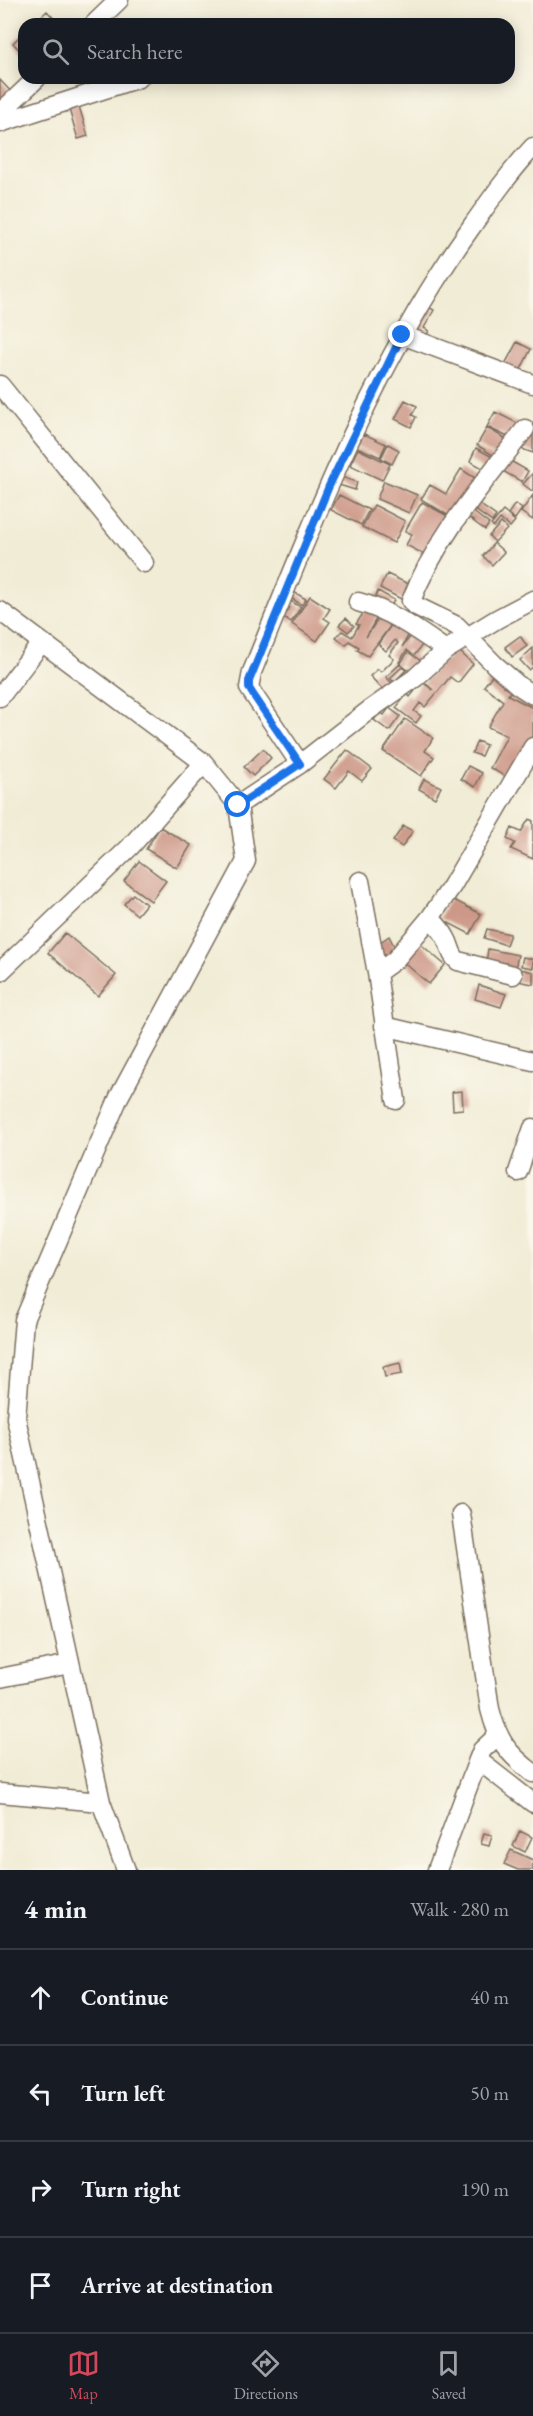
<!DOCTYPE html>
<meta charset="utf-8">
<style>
body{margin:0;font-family:"EB Garamond",serif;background:#20242c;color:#f1f3f6}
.stop{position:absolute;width:18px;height:18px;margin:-14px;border:4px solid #1a73e8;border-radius:50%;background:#fff}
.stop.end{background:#1a73e8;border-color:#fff;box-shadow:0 2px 6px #0008}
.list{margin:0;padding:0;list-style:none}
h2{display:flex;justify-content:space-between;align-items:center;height:78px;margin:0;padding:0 24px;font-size:26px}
h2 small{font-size:20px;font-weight:400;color:#9ea1a6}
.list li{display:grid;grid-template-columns:39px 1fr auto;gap:18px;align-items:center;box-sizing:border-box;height:96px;padding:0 24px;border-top:2px solid #363941}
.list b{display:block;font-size:22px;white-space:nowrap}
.list em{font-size:20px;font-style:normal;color:#9ea1a6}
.icon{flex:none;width:33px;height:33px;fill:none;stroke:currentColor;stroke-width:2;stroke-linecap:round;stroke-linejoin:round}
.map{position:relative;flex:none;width:533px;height:1870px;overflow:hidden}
.search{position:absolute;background:#171b24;box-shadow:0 3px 15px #0003;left:18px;right:18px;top:18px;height:66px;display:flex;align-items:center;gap:15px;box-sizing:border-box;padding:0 21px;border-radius:18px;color:#9ea1a6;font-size:22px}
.sheet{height:462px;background:#171b24}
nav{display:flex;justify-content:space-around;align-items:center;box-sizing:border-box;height:84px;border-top:2px solid #363941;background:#171b24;font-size:16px;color:#9ea1a6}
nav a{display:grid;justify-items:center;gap:3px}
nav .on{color:#d1495b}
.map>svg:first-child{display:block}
.building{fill:#cd9888}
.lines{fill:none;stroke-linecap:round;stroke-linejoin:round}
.minor-casing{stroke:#7b6e5e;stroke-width:21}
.minor{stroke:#fff;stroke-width:18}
.route{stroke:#1a73e8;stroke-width:8}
</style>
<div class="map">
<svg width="533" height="1870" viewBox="0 0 533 1870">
<rect width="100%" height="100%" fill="#fbf7ec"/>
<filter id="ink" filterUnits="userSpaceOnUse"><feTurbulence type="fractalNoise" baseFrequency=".0167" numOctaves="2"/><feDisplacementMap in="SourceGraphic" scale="12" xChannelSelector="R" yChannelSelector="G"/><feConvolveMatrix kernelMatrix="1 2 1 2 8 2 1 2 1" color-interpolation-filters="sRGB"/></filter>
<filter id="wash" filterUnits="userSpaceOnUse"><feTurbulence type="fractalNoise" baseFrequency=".008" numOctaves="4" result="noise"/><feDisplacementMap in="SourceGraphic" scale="24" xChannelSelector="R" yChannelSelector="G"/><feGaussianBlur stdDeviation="1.35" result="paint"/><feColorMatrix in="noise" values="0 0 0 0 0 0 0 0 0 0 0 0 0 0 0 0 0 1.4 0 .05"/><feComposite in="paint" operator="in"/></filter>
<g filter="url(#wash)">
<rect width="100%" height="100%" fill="#f1ecd5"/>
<g id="blocks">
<path class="building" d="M47 11 59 24H33L35 22Z
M24 32V55L13 43Z
M0 80 15 96 0 102Z
M78 103 88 136 78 139 68 106Z
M424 305 434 310 424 328 429 331 423 341 409 334Z
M517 342 531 349 518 375 503 368Z
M405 400 417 406 412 415 416 417 411 427 395 419Z
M495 412 519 424 512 439 487 427Z
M533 426V453L519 448Z
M487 428 510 441 499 459 477 445Z
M364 434 386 444 380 457 357 447Z
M388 444 399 450 392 464 381 458Z
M476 448 498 460 491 473 470 461Z
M358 449 390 464 382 480 350 465Z
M507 459 528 471 522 482 501 470Z
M461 469 478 480 454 519 421 499 430 485 446 494Z
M533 473V490L532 491 523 484Z
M342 477 357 482 355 490 339 485Z
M384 481 417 495 409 513 377 499Z
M339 495 369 510 361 525 331 510Z
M533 495V520L521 512Z
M475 501 496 516 492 522 471 507Z
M422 502 453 519 431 558 406 545 412 534 405 531Z
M515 504 522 509 515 519 508 514Z
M374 505 405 521 394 543 362 527Z
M472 511 489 524 485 530 468 517Z
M503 511 515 521 510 527 500 519 494 527 491 525Z
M501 523 507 529 495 542 489 536Z
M494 543 504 552 492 565 483 556Z
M387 574 413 586 405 601 380 588Z
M292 591 306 599 302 605 289 597Z
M378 591 394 600 389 610 373 602Z
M310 596 330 609 324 618 330 622 317 641 292 624Z
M287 599 301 607 291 622 278 613Z
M366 609 378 615 366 637 380 616 391 625 368 656 357 650 359 647 349 641 346 645 336 637 342 631 352 637 359 625 356 624Z
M346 618 354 626 348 632 339 625Z
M394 621 411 630 402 647 414 632 425 641 414 656 407 650 399 662 400 664 386 677 396 687 387 694 370 676 378 669 381 672 394 659 389 655 398 643 395 640 386 651 378 644Z
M520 636 527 646 512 657 505 647Z
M533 648V667L529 670 520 660Z
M458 650 473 664 458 683 450 677 425 707 420 703 414 711 421 716 416 723 396 708 407 694 410 697 422 682 433 690 424 682 437 667Z
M408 652 421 661 412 673 400 664Z
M402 667 406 670 394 682 390 678Z
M496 670 514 687 508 695 533 708V740L508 778 490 768 507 736 488 727 503 701 484 686Z
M389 708 400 716 389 731 374 720 380 712 384 715Z
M405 719 433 738 425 751 434 757 421 776 383 751Z
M477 741 486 745 481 756 472 753Z
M263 749 271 758 253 776 244 767Z
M347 750 372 769 362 781 349 771 336 788 324 779Z
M468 766 482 773 475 787 461 779Z
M424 779 441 787 435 798 419 789Z
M529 819 533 821V859L511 849 515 843 507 839 512 828 521 832Z
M403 826 413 831 402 847 393 841Z
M160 827 191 845 177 868 146 849Z
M139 861 166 881 151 901 124 881Z
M133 894 146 904 137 915 124 904Z
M450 898 481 914 470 934 439 918Z
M487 929 510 934 506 945 484 938Z
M65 933 116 975 98 996 48 953Z
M389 936 396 950 381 960 375 946Z
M417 941 445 965 429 984 401 960Z
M488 949 518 955 515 969 486 963Z
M523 957 533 959V968L521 966Z
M520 969 533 972V984L517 981Z
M479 985 506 994 501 1007 475 999Z
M462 1091 463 1109 453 1110 452 1092Z
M400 1363 402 1374 385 1377 383 1367Z
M520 1831 532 1837 525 1852 513 1846Z
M484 1833 492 1835 489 1846 481 1844Z
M511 1850 533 1860V1870H518L504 1864Z"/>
</g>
</g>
<g filter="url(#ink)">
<use href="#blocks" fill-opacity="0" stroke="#7b6e5e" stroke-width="1.5"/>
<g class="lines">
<g class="minor-casing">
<path id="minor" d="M94 24 119 0
M0 113 37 78
M0 123 139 78
M402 335 533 384
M0 385 144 563
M525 429C484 483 436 537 411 601L416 606 457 626 495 665 519 686 533 695
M358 602C392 611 418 631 446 650
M0 611 204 763 238 805 246 861 119 1097 24 1320 16 1418 101 1802 126 1870
M0 697 42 642
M300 764 249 688 252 672C314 519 375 361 472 226 491 199 510 172 533 147
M238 805 300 764 368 711 415 678 446 650 497 619 533 600
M360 881 377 973 396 1100
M430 918C436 924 442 930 446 938 451 946 450 955 458 961L513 975
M0 972 130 847 204 763
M377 973 395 960 430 918 452 886 533 747
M384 1026 533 1061
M518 1172 533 1128
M461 1514 490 1709C498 1741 507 1753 533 1773
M0 1678 70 1664
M478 1760 533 1803
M0 1793 101 1802
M437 1870 478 1760 482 1750 497 1736"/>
</g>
<use href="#minor" class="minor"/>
</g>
</g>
<g class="lines" filter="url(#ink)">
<path class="route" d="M238 805 300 764 254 696 249 688V681L329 486 402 335"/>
</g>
</svg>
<div class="stop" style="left:238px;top:805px"></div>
<div class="stop end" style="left:402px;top:335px"></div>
<div class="search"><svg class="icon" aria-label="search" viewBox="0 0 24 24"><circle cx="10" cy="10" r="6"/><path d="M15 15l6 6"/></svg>Search here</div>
</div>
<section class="sheet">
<h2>4 min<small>Walk · 280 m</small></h2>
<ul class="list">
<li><svg class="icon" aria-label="ahead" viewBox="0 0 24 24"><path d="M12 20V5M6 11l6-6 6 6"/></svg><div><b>Continue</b></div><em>40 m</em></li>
<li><svg class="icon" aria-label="left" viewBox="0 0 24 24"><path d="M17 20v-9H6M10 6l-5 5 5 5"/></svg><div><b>Turn left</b></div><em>50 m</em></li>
<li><svg class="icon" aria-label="right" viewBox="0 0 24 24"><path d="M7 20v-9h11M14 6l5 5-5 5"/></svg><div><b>Turn right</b></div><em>190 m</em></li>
<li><svg class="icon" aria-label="arrive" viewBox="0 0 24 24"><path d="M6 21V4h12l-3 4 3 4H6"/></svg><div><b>Arrive at destination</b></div></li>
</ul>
</section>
<nav>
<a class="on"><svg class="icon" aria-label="map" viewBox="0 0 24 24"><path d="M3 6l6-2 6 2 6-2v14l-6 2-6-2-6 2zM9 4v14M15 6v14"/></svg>Map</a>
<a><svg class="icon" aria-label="directions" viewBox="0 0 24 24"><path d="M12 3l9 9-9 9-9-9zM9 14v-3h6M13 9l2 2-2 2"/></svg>Directions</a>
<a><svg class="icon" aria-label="saved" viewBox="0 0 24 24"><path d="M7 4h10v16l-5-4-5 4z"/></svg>Saved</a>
</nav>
